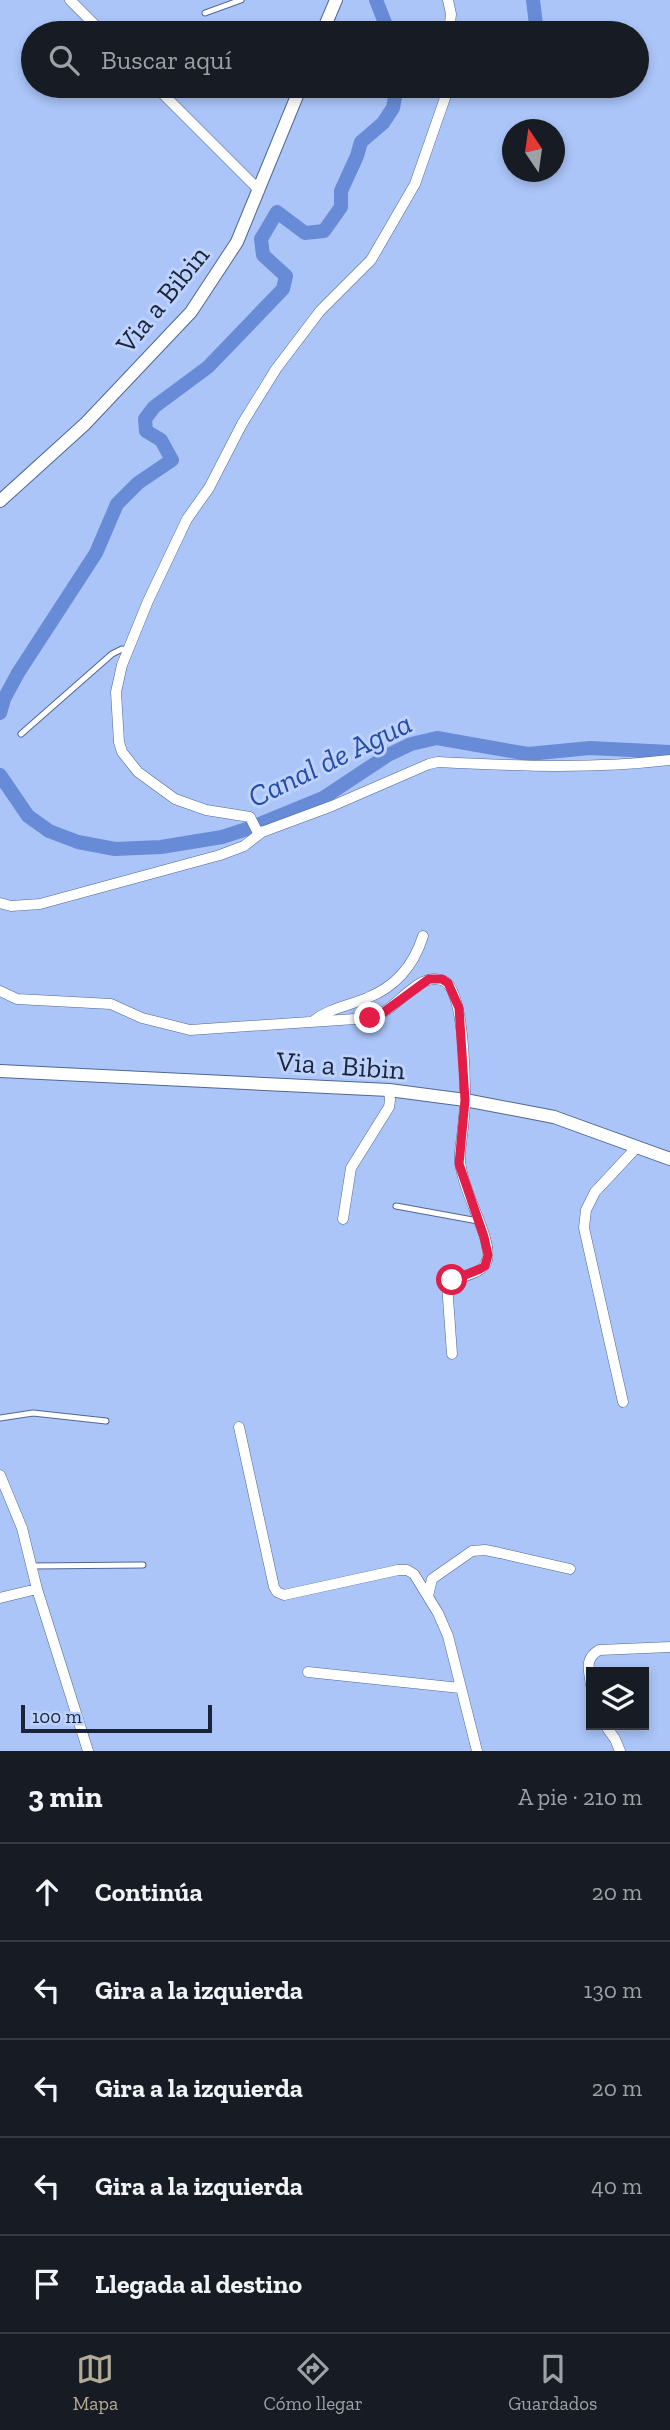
<!DOCTYPE html>
<html lang="es">
<meta charset="utf-8">
<style>
body{margin:0;font-family:"Zilla Slab",serif;background:#20242c;color:#f1f3f6}
.controls{position:absolute;right:21px;bottom:21px;display:grid;overflow:hidden;border-radius:0px;box-shadow:0 4px 10px #0003}
.controls button{width:63px;height:63px;display:grid;place-items:center;padding:0;border:0;border-bottom:2px solid #363941;background:#171b24;color:#f1f3f6;font:35px sans-serif}
.compass{position:absolute;left:502px;top:119px;width:63px;height:63px;border-radius:50%;background:#171b24;box-shadow:0 4px 10px #0003;rotate:347deg}
.scale{position:absolute;left:21px;bottom:18px;width:191px;box-sizing:border-box;padding-left:7px;border:4px solid #1a2337;border-top:0;font-size:19px;line-height:24px;white-space:nowrap;color:#1a2337;-webkit-text-stroke:5px #bdd2fc;paint-order:stroke}
.stop{position:absolute;width:21px;height:21px;margin:-16px;border:5px solid #e11d48;border-radius:50%;background:#fff}
.stop.end{background:#e11d48;border-color:#fff;box-shadow:0 2px 7px #0008}
.list{margin:0;padding:0;list-style:none}
h2{display:flex;justify-content:space-between;align-items:center;height:91px;margin:0;padding:0 28px;font-size:30px}
h2 small{font-size:23px;font-weight:400;color:#9ea1a6}
.list li{display:grid;grid-template-columns:46px 1fr auto;gap:21px;align-items:center;box-sizing:border-box;height:98px;padding:0 28px;border-top:2px solid #363941}
.list b{display:block;font-size:26px;white-space:nowrap}
.list em{font-size:23px;font-style:normal;color:#9ea1a6}
.icon{flex:none;width:38px;height:38px;fill:none;stroke:currentColor;stroke-width:2;stroke-linecap:round;stroke-linejoin:round}
.map{position:relative;flex:none;width:670px;height:1751px;overflow:hidden}
.search{position:absolute;background:#171b24;box-shadow:0 4px 10px #0003;left:21px;right:21px;top:21px;height:77px;display:flex;align-items:center;gap:18px;box-sizing:border-box;padding:0 24px;border-radius:38px;color:#9ea1a6;font-size:26px}
.sheet{height:581px;background:#171b24}
nav{display:flex;justify-content:space-around;align-items:center;box-sizing:border-box;height:98px;border-top:2px solid #363941;background:#171b24;font-size:19px;color:#9ea1a6}
nav a{display:grid;justify-items:center;gap:4px}
nav .on{color:#b4ab97}
.map>svg:first-child{display:block}
.lines{fill:none;stroke-linecap:round;stroke-linejoin:round}
.canal{stroke:#678bd6;stroke-width:14}
.service-casing{stroke:#506795;stroke-width:7}
.minor-casing{stroke:#506795;stroke-width:11}
.tertiary-casing{stroke:#506795;stroke-width:14}
.service{stroke:#fff;stroke-width:5}
.minor{stroke:#fff;stroke-width:10}
.tertiary{stroke:#fff;stroke-width:12}
.route{stroke:#e11d48;stroke-width:9}
.labels{text-anchor:middle;stroke-width:6;stroke-linejoin:round;paint-order:stroke}
.street-label{font-size:28px;fill:#1a2337;stroke:#bdd2fc}
.water-label{font-size:30px;font-style:italic;fill:#264ba4;stroke:#bdd2fc}
</style>
<div class="map">
<svg width="670" height="1751" viewBox="0 0 670 1751">
<rect width="100%" height="100%" fill="#abc5f9"/>
<g class="lines">
<path class="canal" d="M376 0 389 33
M533 0 537 33
M0 713 4 699 18 673 96 553 117 504 138 483 172 460 161 440 146 431 145 419 154 407 208 367 283 289 286 276 263 255 261 239 277 212 305 233 324 231 341 207V191L357 156 361 142 383 123 393 108 397 86
M0 775 28 816 49 831 78 842 115 849 161 847 222 837 250 828 323 798 388 755 411 744 437 738 528 754 590 748 670 752"/>
<g class="service-casing">
<path id="service" d="M205 13 241 0
M21 734 112 654 122 649 128 650
M396 1206 478 1221
M0 1418 33 1413 106 1421
M31 1566 143 1565"/>
</g>
<g class="minor-casing">
<path id="minor" d="M70 0 103 33
M448 0 451 14 449 33
M155 86 259 190
M262 832 257 831 250 817 206 810 175 799 138 772 122 752 119 742 116 692 122 665 148 601 187 519 209 488 242 424 276 369 320 311 371 260 415 184 445 98 446 86
M0 903 11 906 40 904 220 855 244 846 262 832 332 806 429 764 438 762C516 766 593 769 670 760
M0 991 17 999 111 1004 142 1018 190 1030 370 1018C375 1016 381 1014 385 1011 402 1001 422 971 444 981 464 989 465 1078 465 1099 465 1116 462 1135 460 1152 457 1186 493 1235 487 1260 484 1275 457 1276 447 1284L452 1354
M312 1022C329 1008 348 1006 367 998 395 987 414 965 423 936
M343 1219 351 1168 389 1107 390 1100 389 1090
M623 1402 584 1228 586 1210 595 1192 636 1148
M239 1427 274 1587 277 1592 284 1595 398 1570H407L414 1574 438 1613 448 1636 477 1751
M0 1475 22 1528 37 1589 88 1751
M428 1596 432 1579 472 1551 485 1550 500 1553 570 1569
M0 1598 37 1589
M308 1672 460 1688
M591 1685C589 1670 584 1659 599 1650L670 1647
M605 1725 615 1739 620 1751"/>
</g>
<g class="tertiary-casing">
<path id="tertiary" d="M322 33 336 0
M0 501 85 424 191 312 237 242 301 86
M0 1071 389 1090 465 1100 554 1117 670 1159"/>
</g>
<use href="#service" class="service"/>
<use href="#minor" class="minor"/>
<use href="#tertiary" class="tertiary"/>
</g>
<g class="lines">
<path class="route" d="M370 1018 384 1012 429 979H442L448 983 459 1008 465 1100 459 1164 484 1237 488 1255 485 1266 480 1269 452 1280"/>
</g>
<g class="labels">
<g class="street-label">
<text transform="translate(162 299) rotate(-51)" y="10">Via a Bibin</text>
<text transform="translate(341 1065) rotate(4)" y="10">Via a Bibin</text>
</g>
<g class="water-label">
<text transform="translate(330 760) rotate(-26)" y="10">Canal de Agua</text>
</g>
</g>
</svg>
<div class="controls">
<button><svg class="icon" aria-label="layers" viewBox="0 0 24 24"><path d="M12 4l9 5-9 5-9-5zM3 14l9 5 9-5"/></svg></button>
</div>
<svg class="compass" viewBox="-18 -18 36 36"><path d="M0-13l5 13h-10z" fill="#e53935"/><path d="M0 13l5-13h-10z" fill="#9ea1a6"/></svg>
<div class="scale">100 m</div>
<div class="stop" style="left:452px;top:1280px"></div>
<div class="stop end" style="left:370px;top:1018px"></div>
<div class="search"><svg class="icon" aria-label="search" viewBox="0 0 24 24"><circle cx="10" cy="10" r="6"/><path d="M15 15l6 6"/></svg>Buscar aquí</div>
</div>
<section class="sheet">
<h2>3 min<small>A pie · 210 m</small></h2>
<ul class="list">
<li><svg class="icon" aria-label="ahead" viewBox="0 0 24 24"><path d="M12 20V5M6 11l6-6 6 6"/></svg><div><b>Continúa</b></div><em>20 m</em></li>
<li><svg class="icon" aria-label="left" viewBox="0 0 24 24"><path d="M17 20v-9H6M10 6l-5 5 5 5"/></svg><div><b>Gira a la izquierda</b></div><em>130 m</em></li>
<li><svg class="icon" aria-label="left" viewBox="0 0 24 24"><path d="M17 20v-9H6M10 6l-5 5 5 5"/></svg><div><b>Gira a la izquierda</b></div><em>20 m</em></li>
<li><svg class="icon" aria-label="left" viewBox="0 0 24 24"><path d="M17 20v-9H6M10 6l-5 5 5 5"/></svg><div><b>Gira a la izquierda</b></div><em>40 m</em></li>
<li><svg class="icon" aria-label="arrive" viewBox="0 0 24 24"><path d="M6 21V4h12l-3 4 3 4H6"/></svg><div><b>Llegada al destino</b></div></li>
</ul>
</section>
<nav>
<a class="on"><svg class="icon" aria-label="map" viewBox="0 0 24 24"><path d="M3 6l6-2 6 2 6-2v14l-6 2-6-2-6 2zM9 4v14M15 6v14"/></svg>Mapa</a>
<a><svg class="icon" aria-label="directions" viewBox="0 0 24 24"><path d="M12 3l9 9-9 9-9-9zM9 14v-3h6M13 9l2 2-2 2"/></svg>Cómo llegar</a>
<a><svg class="icon" aria-label="saved" viewBox="0 0 24 24"><path d="M7 4h10v16l-5-4-5 4z"/></svg>Guardados</a>
</nav>
